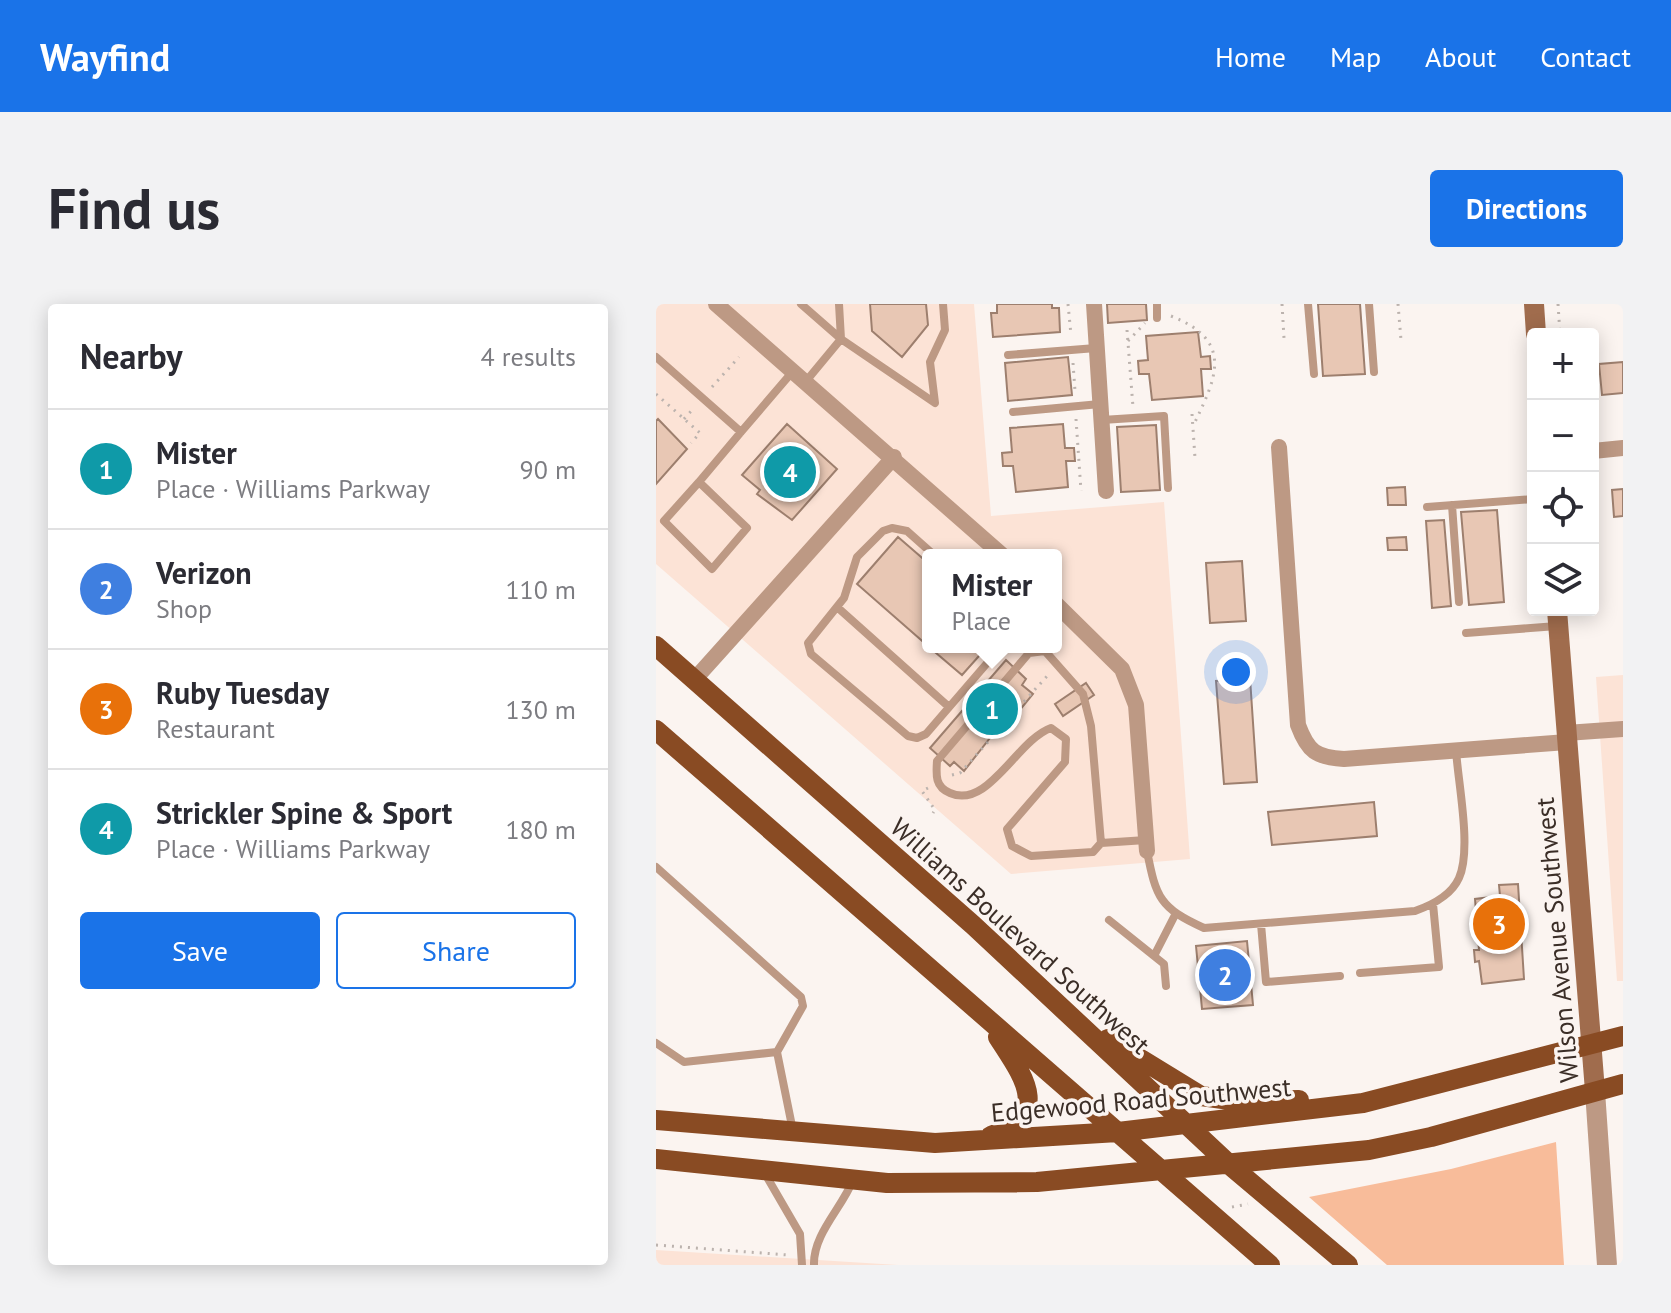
<!DOCTYPE html>
<meta charset="utf-8">
<style>
body{margin:0;font-family:"PT Sans",sans-serif;background:#f2f2f3;color:#2b2b33}
.controls{position:absolute;right:24px;top:24px;display:grid;overflow:hidden;border-radius:8px;box-shadow:0 4px 20px #0003}
.controls button{width:72px;height:72px;display:grid;place-items:center;padding:0;border:0;border-bottom:2px solid #e1e1e2;background:#fff;color:#2b2b33;font:40px sans-serif}
.you{position:absolute;left:580px;top:368px;width:28px;height:28px;margin:-20px;border:6px solid #fff;border-radius:50%;background:#1a73e8;box-shadow:0 0 0 12px #1a73e833}
.badge{display:grid;place-items:center;width:52px;height:52px;border-radius:50%;background:#1a73e8;color:#fff;font-size:26px;font-weight:700}
.pin{position:absolute;translate:-50% -50%;border:4px solid #fff;box-shadow:0 2px 8px #0006}
.popup{position:absolute;left:266px;top:245px;width:140px;height:104px;box-sizing:border-box;display:grid;place-content:center;border-radius:8px;background:#fff;filter:drop-shadow(0 2px 6px #0005);font-size:26px;white-space:nowrap;color:#7c7c81}
.popup b{font-size:30px;color:#2b2b33}
.popup::after{content:'';position:absolute;left:50%;top:100%;margin-left:-16px;border:16px solid transparent;border-top-color:#fff}
.list{margin:0;padding:0;list-style:none}
h2{display:flex;justify-content:space-between;align-items:center;height:104px;margin:0;padding:0 32px;font-size:34px}
h2 small{font-size:26px;font-weight:400;color:#7c7c81}
.list li{display:grid;grid-template-columns:52px 1fr auto;gap:24px;align-items:center;box-sizing:border-box;height:120px;padding:0 32px;border-top:2px solid #e1e1e2}
.list b{display:block;font-size:30px;white-space:nowrap}
.list p{margin:0;font-size:26px;white-space:nowrap;color:#7c7c81}
.list em{font-size:26px;font-style:normal;color:#7c7c81}
.actions{display:flex;gap:16px;padding:24px 32px}
.actions a{flex:1;padding:18px 0;border:2px solid #1a73e8;border-radius:8px;text-align:center;font-size:28px;color:#1a73e8}
.actions .main{background:#1a73e8;color:#fff}
.icon{flex:none;width:44px;height:44px;fill:none;stroke:currentColor;stroke-width:2;stroke-linecap:round;stroke-linejoin:round}
.map{position:relative;flex:none;width:967px;height:961px;overflow:hidden;border-radius:8px}
header{display:flex;align-items:center;gap:48px;box-sizing:border-box;height:112px;padding:0 40px;background:#1a73e8;color:#fff}
header strong{font-size:38px}
nav{display:flex;gap:44px;margin-inline-start:auto;font-size:28px}
.intro{display:flex;align-items:center;justify-content:space-between;box-sizing:border-box;height:192px;padding:0 48px}
h1{margin:0;font-size:56px}
.button{padding:20px 36px;border-radius:8px;background:#1a73e8;color:#fff;font-size:28px;font-weight:700}
main{display:flex;gap:48px;padding:0 48px}
aside{flex:1;background:#fff;border-radius:8px;box-shadow:0 4px 20px #0003}
.map>svg:first-child{display:block}
.built{fill:#fce3d6;fill-rule:evenodd}
.green{fill:#f8bc9a}
.building{fill:#e8c7b4;stroke:#9d7f6e;stroke-width:2}
.lines{fill:none;stroke-linecap:round;stroke-linejoin:round}
.path{stroke:#bcb3ae;stroke-width:3;stroke-dasharray:2 6;stroke-linecap:butt}
.service{stroke:#bd9984;stroke-width:8}
.minor{stroke:#bd9984;stroke-width:16}
.tertiary{stroke:#bd9984;stroke-width:20}
.secondary{stroke:#a06c4d;stroke-width:20}
.primary{stroke:#894b23;stroke-width:20}
.labels{text-anchor:middle;stroke-width:7;stroke-linejoin:round;paint-order:stroke}
.street-label{font-size:26px;fill:#3b2e27;stroke:#fbf4f0}
</style>
<header>
<strong>Wayfind</strong>
<nav><a>Home</a><a>Map</a><a>About</a><a>Contact</a></nav>
</header>
<div class="intro"><h1>Find us</h1><a class="button">Directions</a></div>
<main>
<aside>
<h2>Nearby<small>4 results</small></h2>
<ul class="list">
<li><span class="badge" style="background:#0f9aa8">1</span><div><b>Mister</b><p>Place · Williams Parkway</p></div><em>90 m</em></li>
<li><span class="badge" style="background:#3f7fe0">2</span><div><b>Verizon</b><p>Shop</p></div><em>110 m</em></li>
<li><span class="badge" style="background:#e8710a">3</span><div><b>Ruby Tuesday</b><p>Restaurant</p></div><em>130 m</em></li>
<li><span class="badge" style="background:#0f9aa8">4</span><div><b>Strickler Spine &amp; Sport</b><p>Place · Williams Parkway</p></div><em>180 m</em></li>
</ul>
<div class="actions"><a class="main">Save</a><a>Share</a></div>
</aside>
<div class="map">
<svg width="967" height="961" viewBox="0 0 967 961">
<rect width="100%" height="100%" fill="#fbf4f0"/>
<path class="built" d="M0 0H318L335 212 508 198 534 555 355 570 0 260ZM272 251H400V343H272Z
M967 371V677H961L940 373Z
M0 946 242 961H0Z"/>
<path class="green" d="M900 838 908 961H731L653 893 795 865Z"/>
<path class="building" d="M214 0H270L272 21 246 53 216 27Z
M341 0H396V4H403L404 28 337 33 335 9H341Z
M451 0H490L491 16 452 19Z
M662 0H704L709 70 667 72Z
M542 28 545 53 554 52 555 65H545L547 92 496 96 493 70H483L482 57 492 56 490 32Z
M412 53 416 91 352 97 349 59Z
M967 58V89L946 91 943 60Z
M2 115 31 145 0 180V117Z
M131 120 181 165 136 216 101 190 104 186 86 171Z
M407 120 409 144H418L419 157H410L412 183 360 188 357 162H347L346 149 356 148 354 124Z
M500 121 504 186 465 188 461 123Z
M749 183 750 201H732L731 184Z
M967 185V212L958 213 956 186Z
M841 206 848 298 813 301 805 208Z
M788 216 795 302 776 304 770 217Z
M242 233 272 259V342L201 280Z
M750 233 751 246H732L731 234Z
M586 257 590 317 554 319 550 259Z
M273 343H331L306 371Z
M350 356 370 375 366 381 377 390 349 424 345 420 308 467 298 458 294 462 274 444Z
M594 374 601 478 568 480 560 377Z
M430 379 438 391 407 412 399 400Z
M718 498 721 532 616 541 612 508Z
M862 580 868 675 826 680 823 657 819 658 818 646H823L819 595 844 592 843 581Z
M591 637 597 701 546 705 540 642Z"/>
<g class="lines">
<path class="path" d="M412 0 415 31
M626 0 628 34
M742 0 745 36
M902 0 904 30
M515 12C578 37 561 73 537 122
M471 26 477 103
M472 37 489 19
M417 59 419 87
M56 83 83 53
M0 90 44 129 35 139
M536 110 539 154
M28 115 38 104
M420 115 425 187
M296 471 304 469 392 371
M272 484 266 487 279 506 277 509
M576 903 592 900
M0 941 132 951"/>
<path class="service" d="M145 0 185 35 151 76
M183 0 185 35 279 99 274 58 289 26 287 0
M501 0V14
M652 0 658 70
M713 0 718 68
M352 51 440 44
M0 53 85 128 138 66
M357 108 444 100
M446 116 508 112 512 184
M43 178 8 217 56 265 91 224 43 178 85 128
M796 201 803 298
M771 203 877 195
M278 251 251 227 236 224 227 227 201 253 188 294 152 339 155 350 252 432 261 434 270 430 345 343
M181 303 293 403
M810 329 901 322
M445 539 435 422 427 390 389 347 373 349 281 457C280 471 279 483 294 489 332 506 361 436 395 424L410 435 409 458 351 525 356 542 375 552 437 548 445 539 490 536
M491 547C500 594 504 604 548 624L759 607C776 601 795 592 803 574 816 545 802 479 800 446
M0 563 145 693 147 702 121 748 137 827
M453 616 498 652 519 611
M605 620 610 678 684 672
M498 652 508 660 510 682
M704 669 783 663 777 600
M0 739 28 758 121 748
M108 868 144 930 146 961
M158 961C157 930 186 904 197 876"/>
<path class="minor" d="M60 0 346 251
M438 0 450 187
M623 143 642 421C652 448 660 453 688 455L911 438
M937 147 967 144
M400 300 466 365 480 401 491 547
M38 376 238 153
M910 429 967 425"/>
<path class="tertiary" d="M939 787 951 961"/>
<path class="secondary" d="M878 0 880 30
M901 306 939 787"/>
<path class="primary" d="M0 342 317 621 575 862 692 961
M0 426 614 961
M452 735 545 792 581 797 643 796
M0 816 279 839 462 828 707 799 967 732
M335 832C397 809 367 772 342 733
M0 855 231 879 381 878 713 846 775 833 967 780"/>
</g>
<g class="labels">
<g class="street-label">
<text transform="translate(364 632) rotate(42)" y="9">Williams Boulevard Southwest</text>
<text transform="translate(901 636) rotate(-95)" y="9">Wilson Avenue Southwest</text>
<text transform="translate(485 796) rotate(-5)" y="9">Edgewood Road Southwest</text>
</g>
</g>
</svg>
<div class="controls">
<button>+</button>
<button>−</button>
<button><svg class="icon" aria-label="locate" viewBox="0 0 24 24"><circle cx="12" cy="12" r="6"/><path d="M12 2v4M12 18v4M2 12h4M18 12h4"/></svg></button>
<button><svg class="icon" aria-label="layers" viewBox="0 0 24 24"><path d="M12 4l9 5-9 5-9-5zM3 14l9 5 9-5"/></svg></button>
</div>
<div class="you"></div>
<div class="pin badge" style="left:336px;top:405px;background:#0f9aa8">1</div>
<div class="popup"><b>Mister</b>Place</div>
<div class="pin badge" style="left:569px;top:671px;background:#3f7fe0">2</div>
<div class="pin badge" style="left:843px;top:620px;background:#e8710a">3</div>
<div class="pin badge" style="left:134px;top:168px;background:#0f9aa8">4</div>
</div>
</main>
